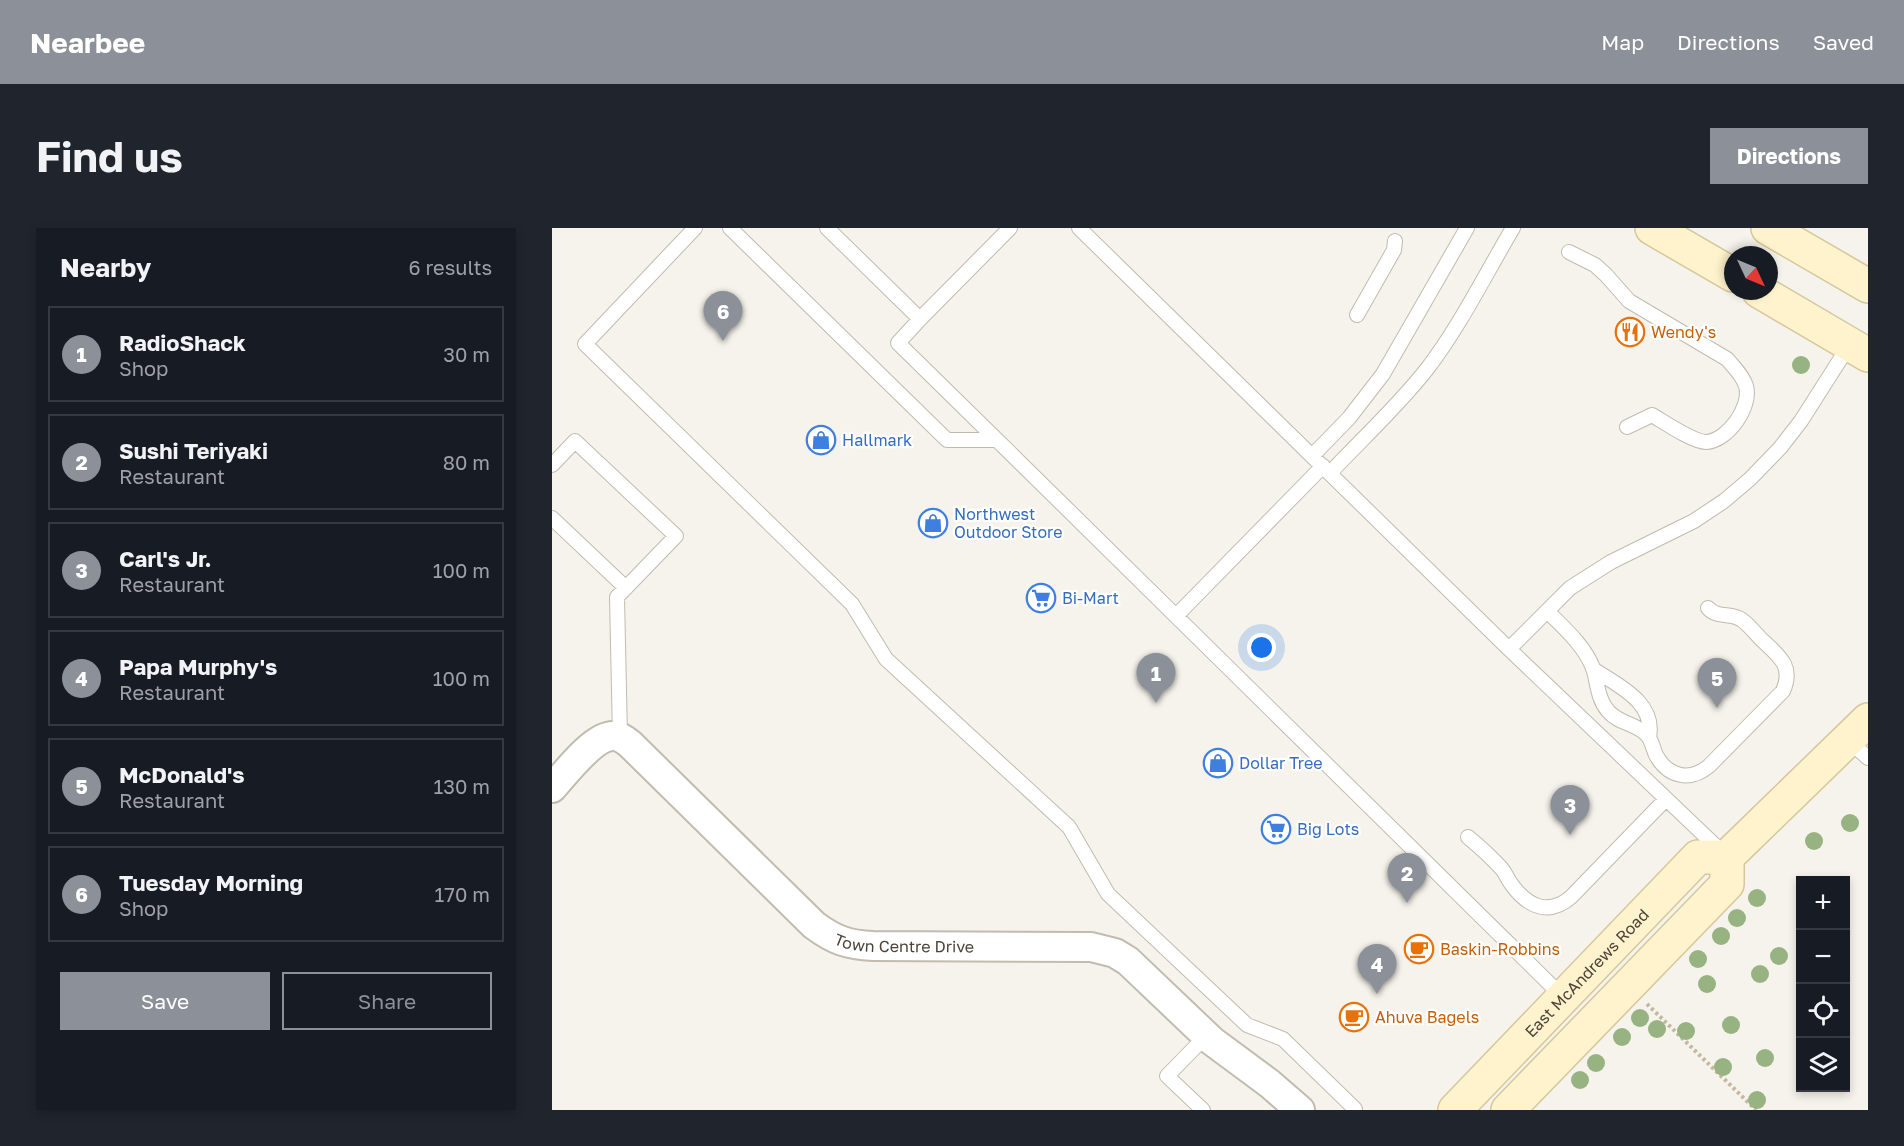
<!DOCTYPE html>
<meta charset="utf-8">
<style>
body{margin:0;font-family:"Golos Text",sans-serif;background:#20242c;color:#f1f3f6}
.controls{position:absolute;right:18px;bottom:18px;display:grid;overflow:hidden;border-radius:0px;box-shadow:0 3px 9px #0003}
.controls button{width:54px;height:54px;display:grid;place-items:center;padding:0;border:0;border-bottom:2px solid #363941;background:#171b24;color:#f1f3f6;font:30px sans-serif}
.compass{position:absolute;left:1172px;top:18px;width:54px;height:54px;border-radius:50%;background:#171b24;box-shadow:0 3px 9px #0003;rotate:134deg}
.you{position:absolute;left:710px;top:420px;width:21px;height:21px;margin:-15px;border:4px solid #fff;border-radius:50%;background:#1a73e8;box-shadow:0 0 0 9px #1a73e833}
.badge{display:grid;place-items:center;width:39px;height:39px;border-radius:50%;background:#8c9099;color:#fff;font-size:20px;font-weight:700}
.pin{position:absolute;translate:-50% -50px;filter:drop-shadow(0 2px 3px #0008)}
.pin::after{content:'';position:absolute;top:32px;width:21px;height:18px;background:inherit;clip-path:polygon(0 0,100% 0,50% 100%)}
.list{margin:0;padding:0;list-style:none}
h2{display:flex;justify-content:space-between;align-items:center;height:78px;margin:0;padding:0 24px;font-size:26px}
h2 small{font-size:20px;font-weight:400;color:#9ea1a6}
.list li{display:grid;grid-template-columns:39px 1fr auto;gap:18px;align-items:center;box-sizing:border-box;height:96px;margin:0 12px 12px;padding:0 12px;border:2px solid #363941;border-radius:0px}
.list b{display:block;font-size:22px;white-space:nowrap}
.list p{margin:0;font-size:20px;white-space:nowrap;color:#9ea1a6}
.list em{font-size:20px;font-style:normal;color:#9ea1a6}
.actions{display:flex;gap:12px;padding:18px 24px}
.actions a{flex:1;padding:14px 0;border:2px solid #8c9099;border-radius:0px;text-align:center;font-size:21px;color:#8c9099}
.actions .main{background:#8c9099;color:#fff}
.icon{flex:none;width:33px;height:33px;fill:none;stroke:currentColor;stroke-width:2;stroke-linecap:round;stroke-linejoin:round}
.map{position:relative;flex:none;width:1316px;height:882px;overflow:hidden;border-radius:0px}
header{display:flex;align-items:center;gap:36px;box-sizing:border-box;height:84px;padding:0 30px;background:#8c9099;color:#fff}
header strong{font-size:28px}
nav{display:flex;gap:33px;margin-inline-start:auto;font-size:21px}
.intro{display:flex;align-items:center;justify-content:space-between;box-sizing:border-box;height:144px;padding:0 36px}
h1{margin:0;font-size:42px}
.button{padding:15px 27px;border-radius:0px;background:#8c9099;color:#fff;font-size:21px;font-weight:700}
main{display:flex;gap:36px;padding:0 36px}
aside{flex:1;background:#171b24;border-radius:0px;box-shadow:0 3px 9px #0003}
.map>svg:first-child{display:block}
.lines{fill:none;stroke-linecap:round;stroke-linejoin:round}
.service-casing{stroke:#c2bbae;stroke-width:16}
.minor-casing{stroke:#c2bbae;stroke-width:32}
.secondary-casing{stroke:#d6c79b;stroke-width:36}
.path{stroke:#c4b79f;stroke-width:4;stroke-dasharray:3 3;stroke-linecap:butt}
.service{stroke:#fff;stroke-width:14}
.minor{stroke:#fff;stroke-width:28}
.secondary{stroke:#fff3cd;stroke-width:33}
.tree{fill:#97b381}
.labels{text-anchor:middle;stroke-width:4.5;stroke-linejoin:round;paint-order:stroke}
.food-label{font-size:16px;fill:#c56008;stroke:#fff;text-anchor:start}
.shop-label{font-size:16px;fill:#366cbe;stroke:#fff;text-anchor:start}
.street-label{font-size:16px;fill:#4b4439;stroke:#fff}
</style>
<header>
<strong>Nearbee</strong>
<nav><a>Map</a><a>Directions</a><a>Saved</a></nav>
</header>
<div class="intro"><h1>Find us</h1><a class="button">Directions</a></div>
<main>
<aside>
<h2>Nearby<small>6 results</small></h2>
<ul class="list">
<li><span class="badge">1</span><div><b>RadioShack</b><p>Shop</p></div><em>30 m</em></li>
<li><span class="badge">2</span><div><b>Sushi Teriyaki</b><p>Restaurant</p></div><em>80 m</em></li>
<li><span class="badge">3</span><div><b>Carl's Jr.</b><p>Restaurant</p></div><em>100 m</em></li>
<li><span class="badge">4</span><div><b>Papa Murphy's</b><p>Restaurant</p></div><em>100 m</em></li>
<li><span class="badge">5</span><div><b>McDonald's</b><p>Restaurant</p></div><em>130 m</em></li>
<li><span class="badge">6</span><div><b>Tuesday Morning</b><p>Shop</p></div><em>170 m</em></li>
</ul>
<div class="actions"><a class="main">Save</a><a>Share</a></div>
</aside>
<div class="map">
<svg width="1316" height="882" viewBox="0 0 1316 882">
<rect width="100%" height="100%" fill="#f6f3ec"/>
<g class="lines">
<g class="service-casing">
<path id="service" d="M143 0 33 116 300 376 334 431 517 599 556 666 695 797 731 811 803 881
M178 0 395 212H445L1011 769
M275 0 368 91 458 0
M527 0 957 421
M1017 24 1043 37 1054 47 1077 73 1175 131C1182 139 1191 148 1194 158 1200 178 1176 213 1154 214 1141 214 1112 194 1100 187L1075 199
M805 87 842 22 843 13
M368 91 346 115 445 212
M760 228 797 190 831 146 915 0
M0 237 23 213 124 308 65 369 68 509
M778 245C810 211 846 178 875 141 908 98 933 47 961 0
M0 290 74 360
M995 383C1012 400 1032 417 1041 440 1046 455 1045 470 1056 483 1067 496 1084 495 1095 507 1100 512 1101 521 1104 527 1116 549 1138 554 1157 538L1231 463C1242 438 1227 428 1210 412 1204 406 1197 397 1190 392 1179 384 1166 391 1156 380
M624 388 771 238
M1041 441C1065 457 1104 474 1097 509
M1296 512 1316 530
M916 609C928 619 940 630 950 641 954 646 956 652 960 657 976 679 997 688 1019 669L1114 571
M1170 624 957 421 1018 360 1059 334 1142 293 1172 273 1198 251 1228 220 1249 193 1298 116
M651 882 615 848 654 808"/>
</g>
<g class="minor-casing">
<g id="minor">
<path id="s1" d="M0 560C13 546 41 508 61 508 68 508 73 512 78 516L262 697C282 712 296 717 321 718L539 719 563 725 576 733 660 813 718 856 748 882"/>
</g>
</g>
<g class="secondary-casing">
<g id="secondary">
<path d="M1100 0 1181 47"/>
<path d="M1216 0 1316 58"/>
<path d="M1207 63 1316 127"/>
<path id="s2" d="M903 882 1146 629H1175L1316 492"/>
<path d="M956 882 1175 656V629"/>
</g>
</g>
<path class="path" d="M1095 776 1204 882"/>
<use href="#service" class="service"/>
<use href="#minor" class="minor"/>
<use href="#secondary" class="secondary"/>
</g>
<g class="tree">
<circle cx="1249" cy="137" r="9"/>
<circle cx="1298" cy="595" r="9"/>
<circle cx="1262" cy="613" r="9"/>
<circle cx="1205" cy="670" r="9"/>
<circle cx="1185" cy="690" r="9"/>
<circle cx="1169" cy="708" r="9"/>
<circle cx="1227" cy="728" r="9"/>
<circle cx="1146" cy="731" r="9"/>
<circle cx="1208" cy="746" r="9"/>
<circle cx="1155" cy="756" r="9"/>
<circle cx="1088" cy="790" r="9"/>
<circle cx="1179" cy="797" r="9"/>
<circle cx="1105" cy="801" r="9"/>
<circle cx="1134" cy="803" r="9"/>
<circle cx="1070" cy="809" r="9"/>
<circle cx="1213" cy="830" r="9"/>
<circle cx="1044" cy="835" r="9"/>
<circle cx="1171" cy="839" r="9"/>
<circle cx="1028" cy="852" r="9"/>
<circle cx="1205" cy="872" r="9"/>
</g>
<defs>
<g id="restaurant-ring" transform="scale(1.5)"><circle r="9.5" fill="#fff" stroke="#e8710a" stroke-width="1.5"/><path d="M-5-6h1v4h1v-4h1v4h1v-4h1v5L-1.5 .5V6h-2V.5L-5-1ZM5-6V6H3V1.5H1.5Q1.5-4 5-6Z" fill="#e8710a"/></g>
<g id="shop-ring" transform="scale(1.5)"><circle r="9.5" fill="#fff" stroke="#3f7fe0" stroke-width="1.5"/><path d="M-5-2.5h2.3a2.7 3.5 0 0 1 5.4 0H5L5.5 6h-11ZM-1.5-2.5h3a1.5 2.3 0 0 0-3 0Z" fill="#3f7fe0"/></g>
<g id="supermarket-ring" transform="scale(1.5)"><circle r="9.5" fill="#fff" stroke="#3f7fe0" stroke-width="1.5"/><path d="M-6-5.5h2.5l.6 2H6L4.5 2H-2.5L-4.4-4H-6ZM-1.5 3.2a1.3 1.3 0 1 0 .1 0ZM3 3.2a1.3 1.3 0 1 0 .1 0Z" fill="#3f7fe0"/></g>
<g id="cafe-ring" transform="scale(1.5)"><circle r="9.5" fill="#fff" stroke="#e8710a" stroke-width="1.5"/><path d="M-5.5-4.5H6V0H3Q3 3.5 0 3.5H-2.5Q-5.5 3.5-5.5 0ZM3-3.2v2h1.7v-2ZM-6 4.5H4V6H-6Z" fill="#e8710a"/></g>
</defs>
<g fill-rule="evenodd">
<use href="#restaurant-ring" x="1078" y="104"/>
<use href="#shop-ring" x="269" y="212"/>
<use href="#shop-ring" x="381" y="295"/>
<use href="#supermarket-ring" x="489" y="370"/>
<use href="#shop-ring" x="666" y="535"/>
<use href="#supermarket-ring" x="724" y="601"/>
<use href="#cafe-ring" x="867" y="721"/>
<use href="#cafe-ring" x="802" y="789"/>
</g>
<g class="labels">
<g class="food-label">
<text x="1099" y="110">Wendy's</text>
<text x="888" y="727">Baskin-Robbins</text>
<text x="823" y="795">Ahuva Bagels</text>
</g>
<g class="shop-label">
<text x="290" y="218">Hallmark</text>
<text x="402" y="292">Northwest<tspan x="402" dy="18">Outdoor Store</tspan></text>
<text x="510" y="376">Bi-Mart</text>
<text x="687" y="541">Dollar Tree</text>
<text x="745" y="607">Big Lots</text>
</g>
<g class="street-label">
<text dy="6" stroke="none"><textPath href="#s1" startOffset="454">Town Centre Drive</textPath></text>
<text dy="6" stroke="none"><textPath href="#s2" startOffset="190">East McAndrews Road</textPath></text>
</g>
</g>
</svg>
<div class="controls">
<button>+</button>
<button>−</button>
<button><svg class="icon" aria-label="locate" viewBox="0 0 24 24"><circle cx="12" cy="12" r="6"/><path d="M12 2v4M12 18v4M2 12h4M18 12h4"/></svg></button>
<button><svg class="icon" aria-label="layers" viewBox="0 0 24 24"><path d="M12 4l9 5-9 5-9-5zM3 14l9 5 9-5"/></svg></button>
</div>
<svg class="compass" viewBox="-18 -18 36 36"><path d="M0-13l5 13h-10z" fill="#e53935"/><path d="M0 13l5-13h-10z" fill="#9ea1a6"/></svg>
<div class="you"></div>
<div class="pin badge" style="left:604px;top:475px">1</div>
<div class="pin badge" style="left:855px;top:675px">2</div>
<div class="pin badge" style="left:1018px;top:607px">3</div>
<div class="pin badge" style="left:825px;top:766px">4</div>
<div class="pin badge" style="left:1165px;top:480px">5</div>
<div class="pin badge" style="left:171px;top:113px">6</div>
</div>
</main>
